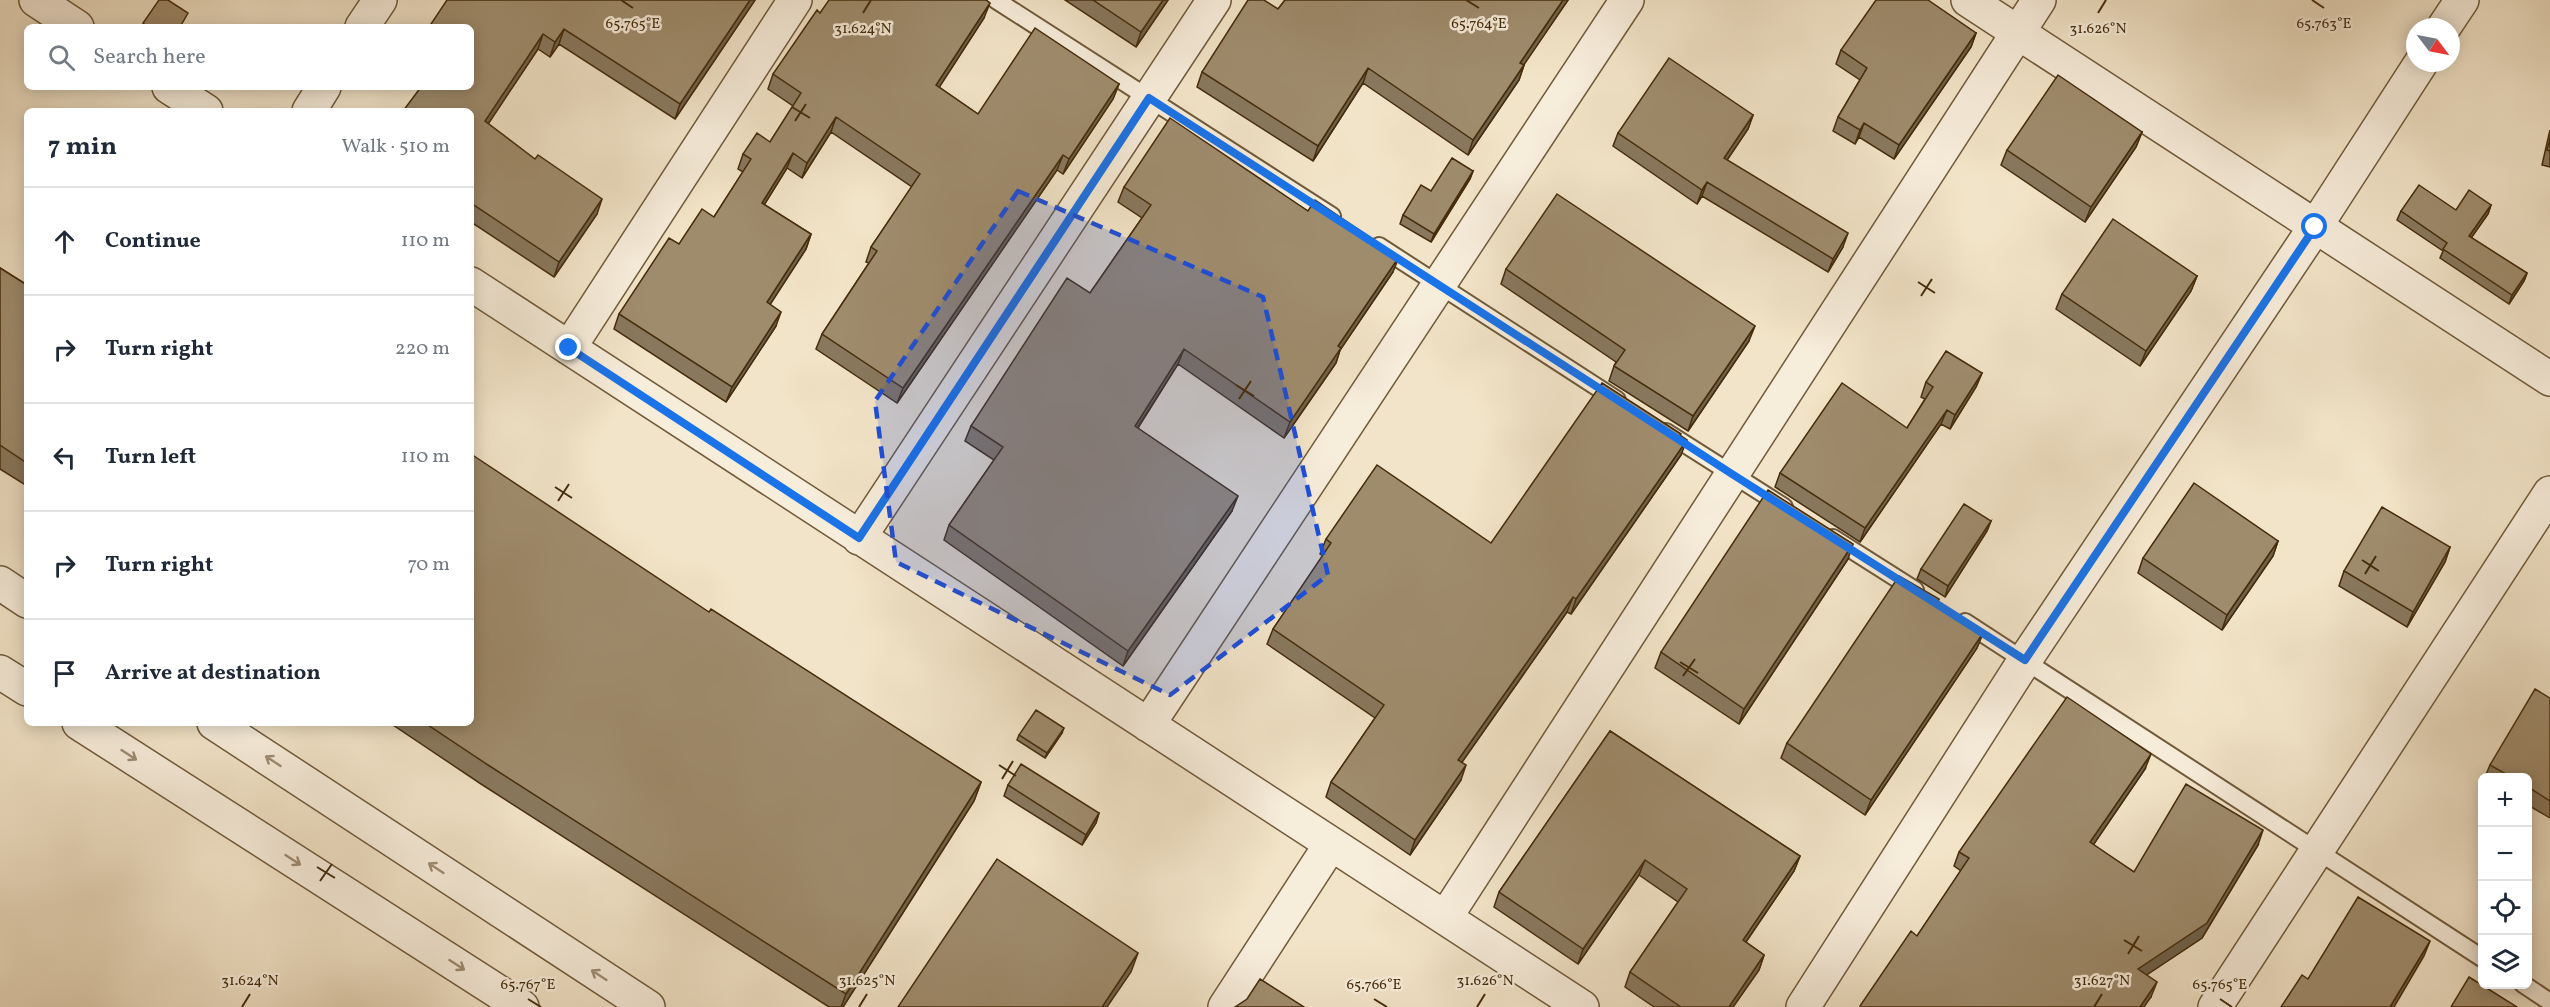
<!DOCTYPE html>
<meta charset="utf-8">
<style>
body{margin:0;font-family:Vollkorn,serif;background:#f6f6f7;color:#1f2937}
.controls{position:absolute;right:18px;bottom:18px;display:grid;overflow:hidden;border-radius:9px;box-shadow:0 3px 15px #0003}
.controls button{width:54px;height:54px;display:grid;place-items:center;padding:0;border:0;border-bottom:2px solid #e0e1e3;background:#fff;color:#1f2937;font:30px sans-serif}
.compass{position:absolute;left:2406px;top:18px;width:54px;height:54px;border-radius:50%;background:#fff;box-shadow:0 3px 15px #0003;rotate:122deg}
.stop{position:absolute;width:18px;height:18px;margin:-14px;border:4px solid #1a73e8;border-radius:50%;background:#fff}
.stop.end{background:#1a73e8;border-color:#fff;box-shadow:0 2px 6px #0008}
.list{margin:0;padding:0;list-style:none}
h2{display:flex;justify-content:space-between;align-items:center;height:78px;margin:0;padding:0 24px;font-size:26px}
h2 small{font-size:20px;font-weight:400;color:#747a83}
.list li{display:grid;grid-template-columns:39px 1fr auto;gap:18px;align-items:center;box-sizing:border-box;height:108px;padding:0 24px;border-top:2px solid #e0e1e3}
.list b{display:block;font-size:22px;white-space:nowrap}
.list em{font-size:20px;font-style:normal;color:#747a83}
.icon{flex:none;width:33px;height:33px;fill:none;stroke:currentColor;stroke-width:2;stroke-linecap:round;stroke-linejoin:round}
.map{position:relative;flex:none;width:2550px;height:1007px;overflow:hidden}
.search{position:absolute;background:#fff;box-shadow:0 3px 15px #0003;left:24px;top:24px;width:450px;height:66px;display:flex;align-items:center;gap:15px;box-sizing:border-box;padding:0 21px;border-radius:9px;color:#747a83;font-size:22px}
.panel{position:absolute;background:#fff;box-shadow:0 3px 15px #0003;left:24px;top:108px;width:450px;height:618px;border-radius:9px}
.map>svg:first-child{display:block}
.lines{fill:none;stroke-linecap:round;stroke-linejoin:round}
.service-casing{stroke:#705a3a;stroke-width:20}
.minor-casing{stroke:#705a3a;stroke-width:36}
.tertiary-casing{stroke:#705a3a;stroke-width:36}
.service{stroke:#f7eddb;stroke-width:16}
.minor{stroke:#f7eddb;stroke-width:33}
.tertiary{stroke:#f7eddb;stroke-width:33}
.wall{fill:#89785e;stroke:#452c0b;stroke-width:1.5}
.shaded-wall{fill:#6f624c;stroke:#452c0b;stroke-width:1.5}
.building{fill:#9f8c6d;stroke:#452c0b;stroke-width:1.5}
.oneway{stroke:#9e8c73}
.route{stroke:#1a73e8;stroke-width:8}
.marked{fill:#1d4ed8;fill-opacity:0.2;stroke:#1d4ed8;stroke-width:4.5;stroke-dasharray:12 8;stroke-linejoin:round}
.ticks{fill:none;stroke:#452c0b;stroke-width:2}
.ticks-label{font-size:15px;text-anchor:middle;fill:#452c0b;stroke:#f7eddb;stroke-width:5;stroke-linejoin:round;paint-order:stroke}
</style>
<div class="map">
<svg width="2550" height="1007" viewBox="0 0 2550 1007">
<rect width="100%" height="100%" fill="#f2e4c8"/>
<filter id="stains"><feTurbulence type="fractalNoise" baseFrequency=".00333" numOctaves="4"/><feColorMatrix values="0 0 0 0 .2 0 0 0 0 .09 0 0 0 0 .02 0 0 0 .5 -.17"/></filter>
<radialGradient id="worn" r=".72"><stop offset=".6" stop-color="#630" stop-opacity="0"/><stop offset="1" stop-color="#630" stop-opacity=".3"/></radialGradient>
<g class="lines">
<g class="service-casing">
<path id="service" d="M996 0 1332 216
M1379 246 1617 400
M1666 432 1784 507
M1833 538 1915 590
M1965 622 2482 958
M2523 984 2550 1002"/>
</g>
<g class="minor-casing">
<path id="minor" d="M36 0 77 27
M1968 0 2550 379
M362 27 380 0
M2444 27 2462 0
M169 87 206 111
M309 111 324 87
M471 284 1582 1007
M569 348 795 0
M859 538 1214 0
M1148 725 1627 0
M1445 918 2039 0
M1225 1007 1331 844
M1803 1007 2025 660 2315 227 2421 63
M2215 1007 2550 493"/>
</g>
<g class="tertiary-casing">
<path id="tertiary" d="M0 583 27 601
M0 672 27 689
M79 723 522 1007
M214 723 648 1007"/>
</g>
<use href="#service" class="service"/>
<use href="#minor" class="minor"/>
<use href="#tertiary" class="tertiary"/>
</g>
<path class="wall" d="M755 0 675 119 559 44 550 57 538 49 488 124 597 214 554 277 471 222V111L420 87H471V27Z
M1065 0H1168L1136 47Z
M1285 0H1568L1523 65H1524L1519 80 1468 155 1363 83 1313 161 1197 87 1202 72 1278 9Z
M820 13 984 18 939 87 978 114 1119 84 1113 99 1063 174 1057 170 897 403 816 349 822 334 869 263 866 262 871 247 912 187 831 132 802 178 787 168 764 205 811 234 806 249 770 304 776 326 726 402 614 329 619 314 679 244 714 217 743 172 738 169 743 154 770 142 793 106 768 89 773 74Z
M1976 33 1971 47 1894 159 1859 137 1855 144 1833 131 1838 117 1860 80 1836 64 1841 50Z
M1753 115 1748 129 1727 160 1843 247 1828 272 1702 196 1697 204 1613 146 1618 133Z
M2550 130V167L2542 165Z
M2142 132 2136 147 2085 222 2001 165 2007 150Z
M1473 171 1470 179 1431 242 1400 224 1403 215 1431 191Z
M1124 187 1393 272 1340 350 1336 363 1284 438 1178 364 1138 428 1232 511 1123 666 944 540 949 525 994 460 965 441 971 426 1090 293 1142 218 1118 202Z
M2491 205 2488 214 2471 238 2527 273 2524 281 2509 304 2440 258 2443 251 2397 220 2401 211 2456 210Z
M0 268 27 285V486L0 469Z
M1506 269 1749 341 1688 431 1609 381 1614 366 1616 362 1501 284Z
M2197 276 2191 291 2140 366 2056 309 2062 294Z
M1982 373 1976 387 1950 429 1941 424 1860 542 1775 487 1780 473 1907 428 1925 399 1921 397 1926 382Z
M1680 436 1681 455 1571 614 1567 612 1462 762 1461 780 1410 855 1326 797 1331 782 1375 718 1267 644 1273 629 1323 556 1320 554 1326 539 1491 543Z
M1991 521 1987 531 1945 597 1917 579 1921 569Z
M2278 541 2273 556 2222 630 2138 573 2143 558Z
M2450 547 2445 562 2407 627 2339 586 2344 571Z
M1848 559 1739 724 1655 668 1661 652Z
M1939 599 1938 602 1983 633 1977 648 1865 815 1781 758 1787 743Z
M709 612 981 782 974 801 843 1007H829L481 784 390 723H471Z
M2550 698V818L2528 805V777H2485L2490 765Z
M1610 731 1800 856 1794 871 1746 942 1764 955 1759 970 1733 1007H1654L1625 987 1630 972 1678 902 1639 875 1578 964 1494 907 1499 892Z
M1062 733 1045 758 1017 740 1019 735Z
M2145 769 2093 845 2134 872 2258 845 2202 938 2146 975 2151 997 1917 936 1961 871 1954 866 1959 852Z
M1008 785 1099 813 1096 823 1082 845 1004 796Z"/>
<path class="shaded-wall" d="M750 0H755L675 119 680 104Z
M1163 0H1168L1136 47 1141 32Z
M1563 0H1568L1515 78 1520 63Z
M990 3 984 18 931 100 936 85Z
M564 29 559 44 550 57 555 42Z
M1976 33 1971 47 1894 159 1899 145Z
M543 34 538 49 480 136 485 121Z
M1524 65 1519 80 1468 155 1473 140Z
M1368 68 1363 83 1313 161 1318 146Z
M1119 84 1113 99 1063 174 1069 159Z
M1753 115 1748 129 1719 172 1724 158Z
M836 117 831 132 802 178 807 163Z
M1864 123 1859 137 1855 144 1860 130Z
M2142 132 2136 147 2085 222 2091 207Z
M793 153 787 168 756 218 762 203Z
M1063 155 1057 170 897 403 903 388Z
M1473 171 1470 179 1431 242 1434 234Z
M1707 182 1702 196 1697 204 1702 190Z
M602 199 597 214 554 277 559 262Z
M2491 205 2488 214 2466 245 2469 236Z
M1848 233 1843 247 1828 272 1833 259Z
M811 234 806 249 762 317 767 302Z
M1399 257 1393 272 1340 350 1336 363 1284 438 1290 422 1338 346Z
M2527 273 2524 281 2509 304 2512 295Z
M2197 276 2191 291 2140 366 2146 351Z
M781 312 776 326 726 402 732 387Z
M1755 326 1749 341 1688 431 1693 416Z
M1184 349 1178 364 1129 441 1135 426Z
M1982 373 1976 387 1950 429 1955 415Z
M1947 410 1941 424 1860 542 1865 528Z
M1687 440 1681 455 1571 614 1576 599Z
M1238 496 1232 511 1123 666 1128 651Z
M1991 521 1987 531 1945 597 1948 586Z
M2278 541 2273 556 2222 630 2227 615Z
M1853 544 1848 559 1739 724 1744 709Z
M2450 547 2445 562 2407 627 2413 612Z
M1573 597 1567 612 1453 775 1458 760Z
M1983 633 1977 648 1865 815 1871 800Z
M1064 728 1062 733 1045 758 1047 753Z
M2151 754 2145 769 2085 857 2090 842Z
M1466 765 1461 780 1410 855 1415 840Z
M981 782 974 801 843 1007H841L846 994Z
M1099 813 1096 823 1082 845 1086 835Z
M2263 830 2258 845 2202 938 2133 984 2138 969Z
M1800 856 1794 871 1737 955 1743 940Z
M1645 860 1639 875 1578 964 1583 949Z
M2430 941 2424 956 2394 1007H2390Z
M1138 953 1131 972 1107 1007H1102Z
M1764 955 1759 970 1733 1007H1729Z
M2157 982 2151 997 2144 1007H2140Z"/>
<path class="building" d="M159 0H168L188 13 180 27H148L143 23Z
M447 0H750L680 104 564 29 555 42 543 34 485 121 535 159 538 155 602 199 559 262 471 203V111H403L421 87H471V27H429Z
M829 0H986L990 3 936 85 978 114 1035 28 1119 84 1069 159 1063 155 903 388 822 334 877 251 871 247 920 174 836 117 807 163 793 153 762 203 811 234 767 302 781 312 732 387 619 314 669 238 679 244 702 209 714 217 751 159 743 154 757 133 770 142 801 93 773 74 817 10 820 13Z
M1093 0H1163L1141 32Z
M1248 0H1264L1278 9 1285 0H1563L1520 63 1524 65 1473 140 1368 68 1318 146 1202 72Z
M1876 0H1928L1976 33 1899 145 1864 123 1860 130 1838 117 1867 68 1841 50Z
M1669 58 1753 115 1724 158 1848 233 1833 259 1707 182 1702 190 1618 133Z
M2058 75 2142 132 2091 207 2007 150Z
M1170 118 1308 211 1315 200 1399 257 1338 346 1341 348 1290 422 1184 349 1135 426 1238 496 1128 651 949 525 1003 447 971 426 1067 278 1090 293 1151 205 1124 187Z
M2550 139V151L2547 150Z
M1452 158 1473 171 1434 234 1403 215 1421 185 1431 191Z
M2419 185 2456 210 2469 190 2491 205 2469 236 2527 273 2512 295 2443 249 2447 243 2401 211Z
M1557 194 1755 326 1693 416 1614 366 1625 350 1506 269Z
M2113 219 2197 276 2146 351 2062 294Z
M0 268 27 285V463L0 445Z
M1946 351 1982 373 1955 415 1947 410 1865 528 1780 473 1842 383 1907 428 1933 387 1926 382Z
M1602 383 1681 434 1680 435 1687 440 1576 599 1573 597 1458 760 1466 765 1415 840 1331 782 1384 705 1273 629 1331 543 1326 539 1377 465 1491 543Z
M471 454 709 612 711 609 981 782 846 994 488 765 425 723H471Z
M2194 483 2278 541 2227 615 2143 558Z
M1768 490 1853 544 1744 709 1661 652Z
M1964 504 1991 521 1948 586 1921 569Z
M2382 507 2450 547 2413 612 2344 571Z
M1899 576 1939 599 1937 602 1983 633 1871 800 1787 743Z
M2535 689 2550 698V801L2528 787V777H2511L2490 765Z
M2067 697 2151 754 2090 842 2134 872 2186 784 2263 830 2207 923 2138 969 2157 982 2140 1007H1862L1860 1006 1911 931 1917 936 1969 858 1959 852Z
M1036 710 1064 728 1047 753 1019 735Z
M1610 731 1800 856 1743 940 1764 955 1729 1007H1681L1630 972 1687 889 1645 860 1583 949 1499 892Z
M1021 764 1099 813 1086 835 1008 785Z
M997 859 1138 953 1102 1007H898Z
M2358 897 2430 941 2390 1007H2281L2302 975 2308 979Z
M2469 977 2517 1007H2451Z
M1260 979 1304 1007H1235L1247 999Z"/>
<defs><path id="oneway-shaft" d="M-6 0H5M1.5-3L5.5 0L1.5 3" fill="none" stroke-width="1.6" stroke-linecap="round" stroke-linejoin="round" transform="scale(1.5)"/></defs>
<g class="oneway">
<use href="#oneway-shaft" transform="translate(129 755) rotate(33)"/>
<use href="#oneway-shaft" transform="translate(273 761) rotate(-147)"/>
<use href="#oneway-shaft" transform="translate(293 860) rotate(33)"/>
<use href="#oneway-shaft" transform="translate(436 868) rotate(-147)"/>
<use href="#oneway-shaft" transform="translate(457 965) rotate(33)"/>
<use href="#oneway-shaft" transform="translate(599 975) rotate(-147)"/>
</g>
<g class="lines">
<path class="route" d="M569 348 859 538 1149 98 1732 474 2025 660 2315 227"/>
</g>
<path class="marked" d="M1018 191 1263 297 1328 575 1170 695 896 562 875 401Z"/>
<path class="ticks" d="M621 0 633 8M1466 0 1479 8M2312 0 2324 8M863 13 871 0M2098 13 2106 0M792 107 810 118M795 121 806 104M1918 282 1935 293M1921 296 1932 279M1236 385 1254 396M1239 399 1251 381M555 487 572 498M558 501 569 484M2362 560 2379 571M2365 574 2376 556M1680 662 1698 673M1683 676 1695 659M999 765 1016 776M1002 779 1013 761M317 867 335 878M320 881 332 864M2124 940 2142 951M2128 954 2139 936M528 999 541 1007M1374 999 1387 1007M2220 999 2232 1007M242 1007 250 994M859 1007 867 994M1477 1007 1485 994M2094 1007 2102 994"/>
<g class="ticks-label">
<text x="633" y="28">65.765°E</text>
<text x="1479" y="28">65.764°E</text>
<text x="2324" y="28">65.763°E</text>
<text x="863" y="33">31.624°N</text>
<text x="2098" y="33">31.626°N</text>
<text x="250" y="985">31.624°N</text>
<text x="867" y="985">31.625°N</text>
<text x="1485" y="985">31.626°N</text>
<text x="2102" y="985">31.627°N</text>
<text x="528" y="989">65.767°E</text>
<text x="1374" y="989">65.766°E</text>
<text x="2220" y="989">65.765°E</text>
</g>
<rect width="100%" height="100%" filter="url(#stains)"/>
<rect width="100%" height="100%" fill="url(#worn)"/>
</svg>
<div class="controls">
<button>+</button>
<button>−</button>
<button><svg class="icon" aria-label="locate" viewBox="0 0 24 24"><circle cx="12" cy="12" r="6"/><path d="M12 2v4M12 18v4M2 12h4M18 12h4"/></svg></button>
<button><svg class="icon" aria-label="layers" viewBox="0 0 24 24"><path d="M12 4l9 5-9 5-9-5zM3 14l9 5 9-5"/></svg></button>
</div>
<svg class="compass" viewBox="-18 -18 36 36"><path d="M0-13l5 13h-10z" fill="#e53935"/><path d="M0 13l5-13h-10z" fill="#747a83"/></svg>
<div class="stop" style="left:2315px;top:227px"></div>
<div class="stop end" style="left:569px;top:348px"></div>
<div class="search"><svg class="icon" aria-label="search" viewBox="0 0 24 24"><circle cx="10" cy="10" r="6"/><path d="M15 15l6 6"/></svg>Search here</div>
<section class="panel">
<h2>7 min<small>Walk · 510 m</small></h2>
<ul class="list">
<li><svg class="icon" aria-label="ahead" viewBox="0 0 24 24"><path d="M12 20V5M6 11l6-6 6 6"/></svg><div><b>Continue</b></div><em>110 m</em></li>
<li><svg class="icon" aria-label="right" viewBox="0 0 24 24"><path d="M7 20v-9h11M14 6l5 5-5 5"/></svg><div><b>Turn right</b></div><em>220 m</em></li>
<li><svg class="icon" aria-label="left" viewBox="0 0 24 24"><path d="M17 20v-9H6M10 6l-5 5 5 5"/></svg><div><b>Turn left</b></div><em>110 m</em></li>
<li><svg class="icon" aria-label="right" viewBox="0 0 24 24"><path d="M7 20v-9h11M14 6l5 5-5 5"/></svg><div><b>Turn right</b></div><em>70 m</em></li>
<li><svg class="icon" aria-label="arrive" viewBox="0 0 24 24"><path d="M6 21V4h12l-3 4 3 4H6"/></svg><div><b>Arrive at destination</b></div></li>
</ul>
</section>
</div>
